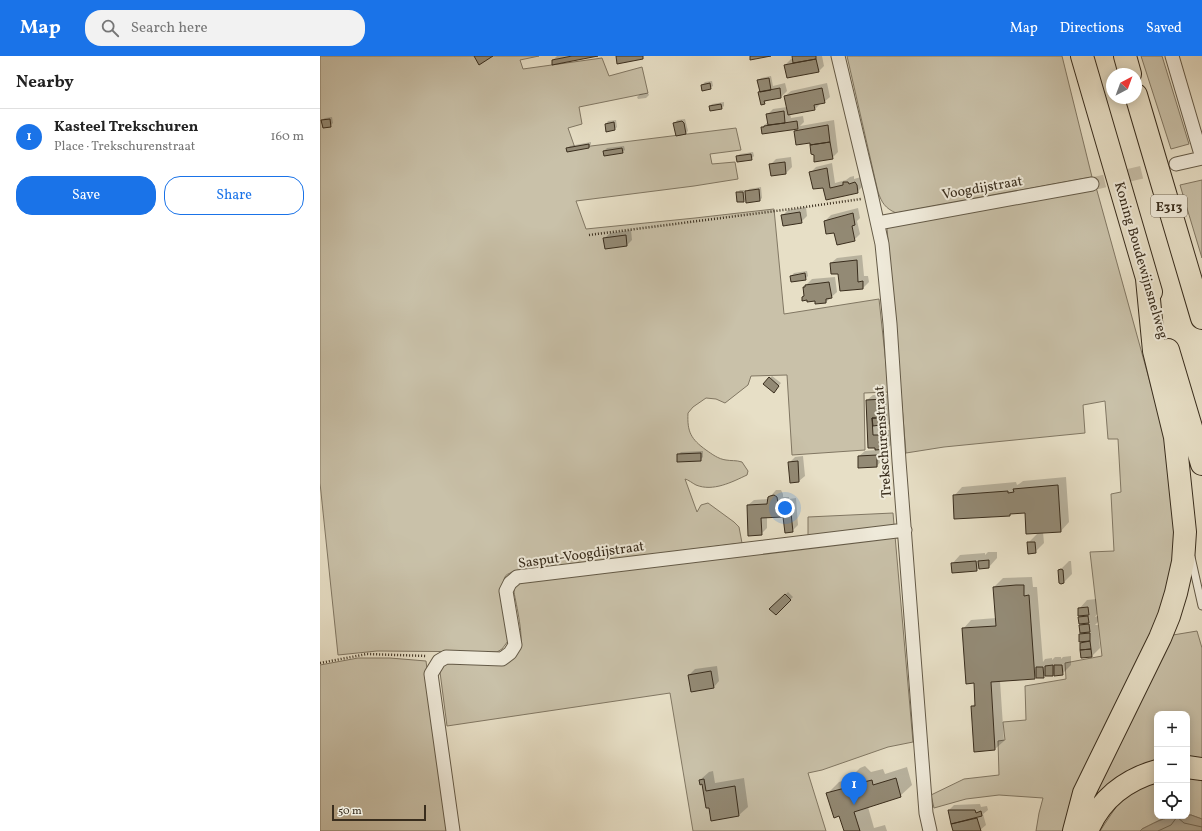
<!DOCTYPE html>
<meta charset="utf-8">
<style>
body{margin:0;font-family:Vollkorn,serif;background:#f2f2f2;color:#222}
.controls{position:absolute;right:12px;bottom:12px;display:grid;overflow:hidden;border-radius:8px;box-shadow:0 2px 10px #0003}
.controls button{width:36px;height:36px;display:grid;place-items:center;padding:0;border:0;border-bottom:1px solid #e0e0e0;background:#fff;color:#222;font:20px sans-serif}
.compass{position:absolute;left:786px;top:12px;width:36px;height:36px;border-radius:50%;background:#fff;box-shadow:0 2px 10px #0003;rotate:41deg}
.scale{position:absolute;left:12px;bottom:10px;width:94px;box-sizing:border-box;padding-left:4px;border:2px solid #392d1d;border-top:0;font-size:11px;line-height:14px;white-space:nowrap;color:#392d1d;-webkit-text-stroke:3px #efeada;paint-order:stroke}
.you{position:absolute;left:465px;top:452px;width:14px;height:14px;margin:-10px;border:3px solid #fff;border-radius:50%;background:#1a73e8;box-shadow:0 0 0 6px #1a73e833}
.badge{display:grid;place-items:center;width:26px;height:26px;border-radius:50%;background:#1a73e8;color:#fff;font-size:13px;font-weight:700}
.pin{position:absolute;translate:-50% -33px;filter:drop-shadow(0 1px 2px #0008)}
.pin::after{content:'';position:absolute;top:21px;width:14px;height:12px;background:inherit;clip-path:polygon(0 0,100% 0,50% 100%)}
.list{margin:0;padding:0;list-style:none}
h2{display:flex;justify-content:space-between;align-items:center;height:52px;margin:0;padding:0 16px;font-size:17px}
h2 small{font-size:13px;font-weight:400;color:#767676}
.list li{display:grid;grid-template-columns:26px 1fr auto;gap:12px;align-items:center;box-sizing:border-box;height:56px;padding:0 16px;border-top:1px solid #e0e0e0}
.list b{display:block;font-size:15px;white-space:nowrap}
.list p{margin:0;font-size:13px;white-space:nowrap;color:#767676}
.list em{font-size:13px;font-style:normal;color:#767676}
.actions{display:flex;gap:8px;padding:12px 16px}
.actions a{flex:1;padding:9px 0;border:1px solid #1a73e8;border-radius:16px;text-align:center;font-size:14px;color:#1a73e8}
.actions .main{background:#1a73e8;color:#fff}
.icon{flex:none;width:22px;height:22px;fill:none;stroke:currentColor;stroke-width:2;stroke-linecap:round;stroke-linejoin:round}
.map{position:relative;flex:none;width:882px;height:775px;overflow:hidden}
header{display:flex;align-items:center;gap:24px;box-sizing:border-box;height:56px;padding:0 20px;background:#1a73e8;color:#fff}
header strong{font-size:19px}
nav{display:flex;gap:22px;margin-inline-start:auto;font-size:14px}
.search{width:280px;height:36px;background:#f2f2f2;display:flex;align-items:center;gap:10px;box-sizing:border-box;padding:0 14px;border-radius:16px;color:#767676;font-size:15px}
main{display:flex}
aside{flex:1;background:#fff}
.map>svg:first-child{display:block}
.green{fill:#c9c1a9;stroke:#817763}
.water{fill:#aca28d;stroke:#7e7360}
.shadow{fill:#0003}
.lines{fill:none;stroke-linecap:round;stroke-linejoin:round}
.shore{stroke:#726855;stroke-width:1}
.building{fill:#938a75;stroke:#392d1d}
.street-tunnel{stroke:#c4bba4;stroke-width:13;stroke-dasharray:13 6;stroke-linecap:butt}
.lane-casing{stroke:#645a47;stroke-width:9}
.street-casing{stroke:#645a47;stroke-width:15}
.highway-casing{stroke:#392d1d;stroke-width:24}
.path{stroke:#392d1d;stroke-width:2.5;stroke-dasharray:1 2;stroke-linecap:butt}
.lane{stroke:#efeada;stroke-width:7}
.street{stroke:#efeada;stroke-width:13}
.highway{stroke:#e7dfc6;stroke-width:22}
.labels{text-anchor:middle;stroke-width:4;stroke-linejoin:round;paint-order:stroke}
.shield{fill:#efeada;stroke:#706656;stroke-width:1}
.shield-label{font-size:13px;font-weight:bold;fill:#392d1d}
.street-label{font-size:14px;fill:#392d1d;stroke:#efeada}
</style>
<header>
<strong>Map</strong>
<div class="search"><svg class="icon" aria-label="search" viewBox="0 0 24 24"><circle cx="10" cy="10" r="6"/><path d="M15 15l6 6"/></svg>Search here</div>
<nav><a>Map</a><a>Directions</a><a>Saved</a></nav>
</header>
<main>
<aside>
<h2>Nearby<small></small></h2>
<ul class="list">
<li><span class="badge">1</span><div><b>Kasteel Trekschuren</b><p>Place · Trekschurenstraat</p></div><em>160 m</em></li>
</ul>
<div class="actions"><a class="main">Save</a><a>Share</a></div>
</aside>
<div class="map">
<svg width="882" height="775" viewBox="0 0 882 775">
<rect width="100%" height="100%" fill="#e7dfc6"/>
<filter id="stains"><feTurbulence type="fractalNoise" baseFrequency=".005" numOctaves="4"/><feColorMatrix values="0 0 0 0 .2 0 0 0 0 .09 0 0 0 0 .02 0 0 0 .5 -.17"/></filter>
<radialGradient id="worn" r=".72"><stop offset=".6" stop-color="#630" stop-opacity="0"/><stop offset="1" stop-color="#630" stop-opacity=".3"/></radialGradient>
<path class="green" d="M0 0H219L200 4 203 13 282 2 289 20 322 11 328 37 259 51 262 68 248 72 255 92 416 72 421 94 390 98 392 108 415 106 418 123 374 130 256 145 266 173 375 162 454 153 464 258 559 243 569 336 544 337 545 394 472 399 467 319 431 320 428 329 405 347 396 343 386 342 373 351 368 357C367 376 371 383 386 394 392 398 398 403 406 404 411 405 416 404 422 406L428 415 427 419C412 426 393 436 376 429 372 427 369 424 365 423L377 456 381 449 388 447 414 466 419 471 422 487 192 516C189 518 186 518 185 521 179 532 187 572 188 585L182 593 177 596 57 595 18 599 0 427Z
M527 0H742L772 121 576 157C565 152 562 147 558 136Z
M821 0H842L869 88 851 93Z
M882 124V202L860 129Z
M776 131 852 406 855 500 841 560 748 775H716L719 757 723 742 679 739 646 743 614 752 611 739 644 723 679 719 678 685 685 684 683 666 706 664 705 630 746 623 745 607 782 600 770 496 794 495 791 438 801 436 798 383H788L785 345 763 349 765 377 624 391 586 397 567 172 573 168Z
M573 457 593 686 568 691 502 714 488 717 506 775H373L350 637 127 670 120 616V612L123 608 193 602C195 600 198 597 199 594 205 584 196 548 194 536L195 531 198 526 488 488V461Z
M877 575 882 592V705L867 704V658H837V709L769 756 776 730 847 580Z
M38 602H70L106 605 128 775H0V609Z
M867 722H873L882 725V763L871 759H867Z
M837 726V760H851L840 764 822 773 820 775H780L798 748 819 732Z"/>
<path class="water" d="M867 759H871L882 763V775H820L822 773C840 764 846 760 867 760Z"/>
<path class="shadow" d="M237 0H272L233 4Z
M473 0H502L504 10 499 15 465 9 471 3H473Z
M451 20 453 30 465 27 467 35 461 41 449 43 444 47 438 25 441 22Z
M392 25 393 30 390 32 382 29 385 26Z
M507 27 510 41 504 46 501 47 495 53 470 58 471 62 483 60 484 66 480 70 514 64 518 96 512 102 494 98 490 86 475 75 479 72 443 77 442 71 448 66 447 59 453 53 467 51 465 40 471 35Z
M328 37 329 39 326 42 318 43 317 41 320 38Z
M404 46V50L402 52 390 54V50L392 48Z
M12 61 13 67 10 70 2 64 5 62Z
M365 63 368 75 366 77 355 67 357 64Z
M296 64 297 71 295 73 286 68 288 65Z
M271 86V88L269 91 248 92 250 90Z
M304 90 305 94 302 96 284 95 287 92Z
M433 96 434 100 431 103 417 100 420 98Z
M471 101 472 111 466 117 452 119 451 108 456 103Z
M512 107 515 127 526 124 530 121 534 120V123L541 121 543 130 537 136 506 143 504 131 491 116 496 111Z
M441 131 442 142 440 144 427 142 424 145 417 137 420 134H426V136L429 133Z
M486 151 487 160 481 166 463 159 468 154Z
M538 152 540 162 537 165 540 178 534 184 515 175 505 165 511 159Z
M311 174 312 184 307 189 284 183 290 177Z
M542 199 544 220H548L549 226 543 232 519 217 511 207 517 202Z
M487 215 488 220 485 223 471 220 474 217Z
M515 221 517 236 506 246 483 241 485 239 484 231 492 223Z
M452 320 461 327 456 333 450 322Z
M570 338 572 365 566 371 561 368 558 369 559 374H572L573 387 568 392 562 393V404L557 410 539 400 545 395 556 394V391H549L547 344 553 339Z
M383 395V401L380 404 358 399 361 396Z
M483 400 485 420 479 425 470 406 475 401Z
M746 421 749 466 741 475 723 476 724 487 715 496 708 487 719 476 706 456 692 457 690 459 634 440 642 431 696 426 697 429 699 428 703 425Z
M456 434H461L463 438V441H469V443L476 442 478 469 472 475 464 460 447 461V472L441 478 428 449 434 444 448 443Z
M668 496H677V502L669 511 659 512 657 514 632 516V508L640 499 665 497V499Z
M749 505H751L752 518 742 528 739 515Z
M712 521 713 531H717L723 606 725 603 732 602V604L735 601H741V603L743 601 751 600V609L742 618 735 616 733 619H725L724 621 717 619 714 622 680 625 684 685 675 693 652 650 656 647 655 626 643 573 651 564 676 562 674 531 683 522Z
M468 536 473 541 456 558 451 553Z
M776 543 777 558 775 561 778 560V566L775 569H778L780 592 772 600 762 601 760 578 762 576 760 570 762 567 759 561 761 559 759 553 767 544Z
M397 610 399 625 394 631 369 619 375 613Z
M545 710 551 716 563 713 565 718 587 711 592 729 580 740 548 751 554 772 565 769 567 775H525L520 759 507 738 519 726 529 723 540 712Z
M393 715 395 727 424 722 428 751 419 759 392 764 383 727 380 724 389 716Z
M660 748 661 751 667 750 668 754 663 758 666 769 659 775H634L629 754 634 749Z"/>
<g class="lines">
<path class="shore" d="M838 775 851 769 857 761 864 767 882 771"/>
</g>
<path class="building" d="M154 0H173L159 9Z
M252 0H278L232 9V4Z
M296 0H323V3L297 8Z
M430 0H451L430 4Z
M472 0H496V3L473 7Z
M496 3 499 16 467 22 464 9Z
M449 22 451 34 440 36 437 24Z
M390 27 391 33 382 35 381 29Z
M460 32 461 42 444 45 445 48 441 49 438 36Z
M502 32 505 47 494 49 495 54 468 59 464 40Z
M401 48 402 53 390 55 389 50Z
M464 55 465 67 448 69 446 58Z
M10 63 11 71 3 72 1 64Z
M362 65 364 67 366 78 356 80 353 67Z
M477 65 478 73 442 78 441 71H444V70Z
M294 66 295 74 286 76 285 68Z
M508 69 510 86 490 89V87L476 89 474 75Z
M510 86 513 103 494 106V99L491 98 490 89Z
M269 88V92L247 96 246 92Z
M302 92 303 97 284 100 283 95Z
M431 98 432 104 417 106 416 100Z
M465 106 466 118 451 120 449 108Z
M507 112 510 132 523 129V126H528L529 128 535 126 537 129 538 137 506 144 503 132 493 133 489 116Z
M439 133 440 145 426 147 425 135Z
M416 136H423L424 146H417Z
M480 156 482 167 463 170 461 159Z
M533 157 535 169 532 170 535 185 517 189 514 177 506 178 504 165Z
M306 179 307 190 285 193 283 182Z
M537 204 538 226 543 225V233L520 235 518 218H511L510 207Z
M485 217 486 224 471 226 470 220Z
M509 226 512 242 506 243V247L495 248V245L487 246V244L482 245V241L484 240 483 231H485V229Z
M449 321 459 330 454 337 443 328Z
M565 343 567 372H561L560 362H552L553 379H567L568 393 555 394V392H548L546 344Z
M552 362H560V369L553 370Z
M381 397V405L357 406V398Z
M557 399V411L538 412V400Z
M478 405 479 426 470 427 468 406Z
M738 429 741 476 706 478 705 457 690 458V460L634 463 633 439 688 435V437L694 436 693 433Z
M454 439 457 441 458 447 463 446V448L470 447 473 476 465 477 463 461 441 462 442 479 428 480 427 449 447 448 448 441 450 440Z
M707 486H715L716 497 708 498Z
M669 504V512L659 513 658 505Z
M656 505 657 515 632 517 631 507Z
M741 513 743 514 744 527 741 528 739 527 738 514Z
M696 529H704V540L709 539 715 623 671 626 675 694 654 696 651 650H655L654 627 646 628 642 572 676 570 673 531Z
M465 538 471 544 456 559 449 553Z
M768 551 769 559 758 560V552Z
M768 560 769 567 759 568 758 561Z
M769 568 770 576 760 577 759 569Z
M770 577V585L759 586V578Z
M770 585 771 593 760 594V587Z
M771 593 772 601 761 602 760 594Z
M733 609V620H725V610Z
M734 609H742L743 619 734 620Z
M716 611H723L724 622H716Z
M391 615 394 632 371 636 368 619Z
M533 722 537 724 540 727 552 724 553 729 576 722 581 741 534 756 540 775H524L519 760 514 762 506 737 525 732 526 730V727L527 725V723Z
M384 723 386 735 415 730 419 760 391 765 389 752H386L382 728 380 729 379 724Z
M628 754H655L656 757 661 755 662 760 631 768Z
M657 762 661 775H633L631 768Z"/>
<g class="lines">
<path class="street-tunnel" d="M772 128 844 111"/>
<g class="lane-casing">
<path id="lane" d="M871 501 882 550"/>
</g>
<g class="street-casing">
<path id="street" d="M518 0 551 138 562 188 570 268 579 405 606 757 610 775
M852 0 882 102
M856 108 882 102
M558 167 772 128
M133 775 111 618 119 605 126 601 182 603 190 597 195 589 186 535 190 527 197 521 585 474"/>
</g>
<g class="highway-casing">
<path id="highway" d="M762 0 831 236
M805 0 810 18
M816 39 882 262
M848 294 882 408
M867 711 882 713
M754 775 764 737 840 582 849 560 856 537 863 506 865 476 855 381 834 295 827 223
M767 775C780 744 805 724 837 715"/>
</g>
<path class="path" d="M269 179 471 153 541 143
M0 607 47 598 107 600"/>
<use href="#lane" class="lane"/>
<use href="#street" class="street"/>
<use href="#highway" class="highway"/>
</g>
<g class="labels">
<rect class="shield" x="831" y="139" width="36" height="22" rx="3"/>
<g class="shield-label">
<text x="849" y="155">E313</text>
</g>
<g class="street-label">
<text transform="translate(662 131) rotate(-10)" y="5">Voogdijstraat</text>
<text transform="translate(822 204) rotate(74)" y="5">Koning Boudewijnsnelweg</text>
<text transform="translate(562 386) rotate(-94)" y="5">Trekschurenstraat</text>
<text transform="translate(261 498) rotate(-8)" y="5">Sasput-Voogdijstraat</text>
</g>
</g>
<rect width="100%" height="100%" filter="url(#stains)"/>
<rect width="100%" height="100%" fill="url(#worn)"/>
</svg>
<div class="controls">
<button>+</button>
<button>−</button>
<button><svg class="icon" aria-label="locate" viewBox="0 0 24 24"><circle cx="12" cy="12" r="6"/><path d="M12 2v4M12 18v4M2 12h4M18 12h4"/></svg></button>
</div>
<svg class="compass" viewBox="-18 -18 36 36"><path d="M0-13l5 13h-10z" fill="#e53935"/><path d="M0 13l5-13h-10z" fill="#767676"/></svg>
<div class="scale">50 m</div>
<div class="you"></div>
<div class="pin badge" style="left:534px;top:749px">1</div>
</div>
</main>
